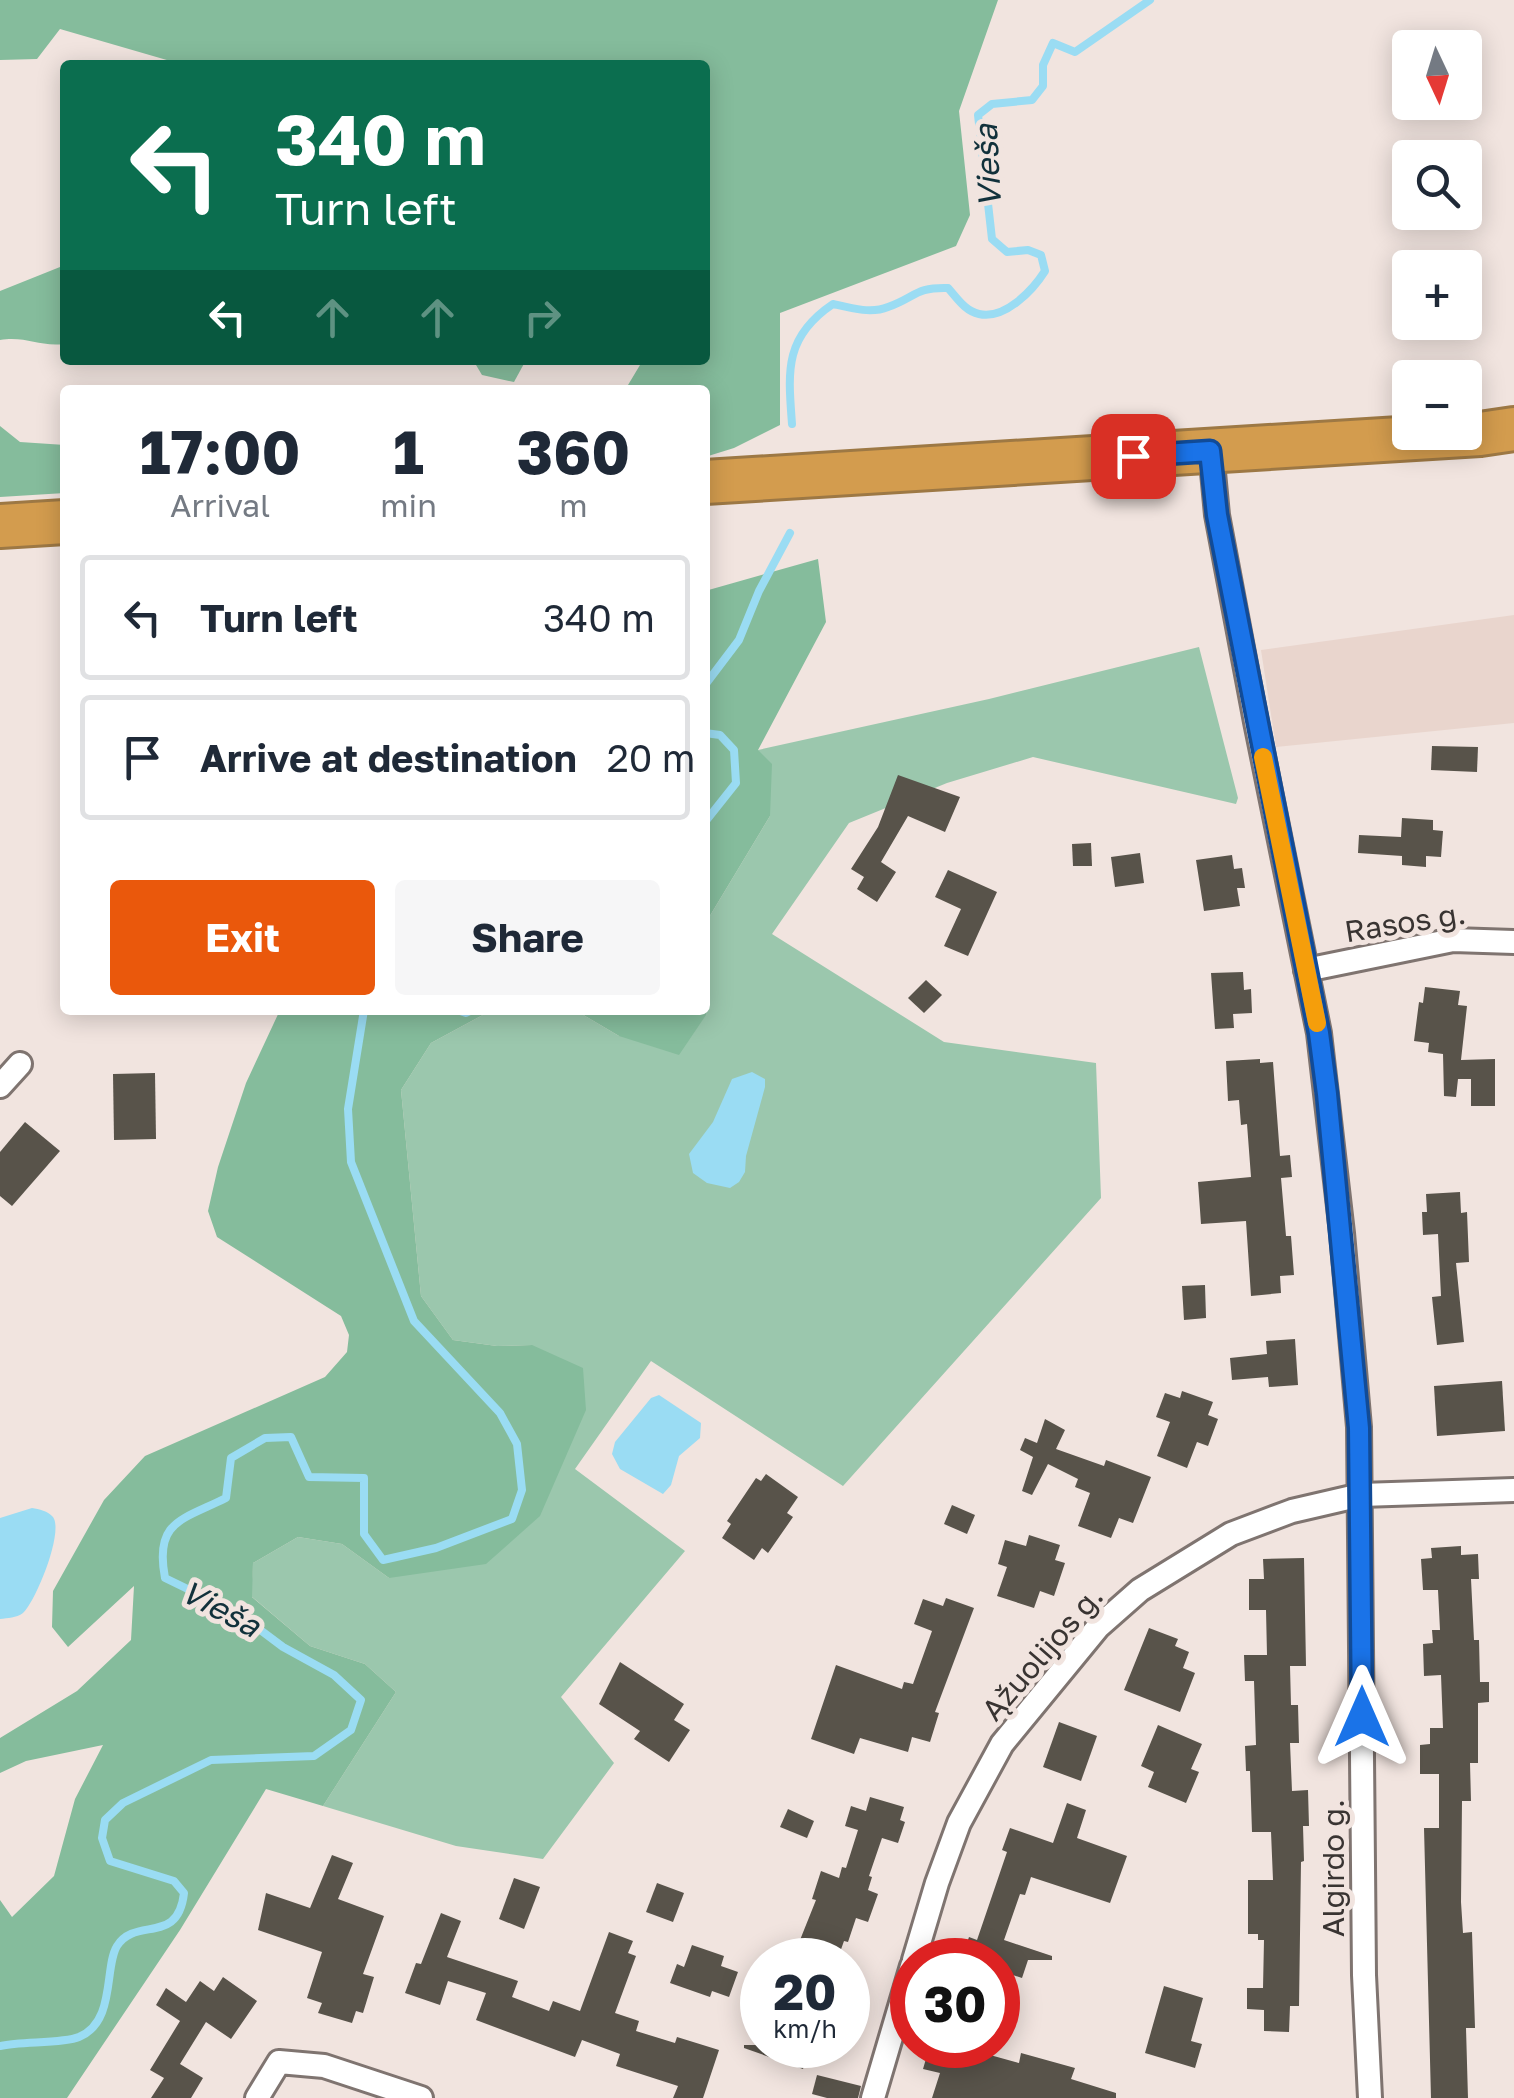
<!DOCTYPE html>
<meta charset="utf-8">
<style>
body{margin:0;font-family:"Golos Text",sans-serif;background:#f6f6f7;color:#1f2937;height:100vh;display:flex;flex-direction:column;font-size:38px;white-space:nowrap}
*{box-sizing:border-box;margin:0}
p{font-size:32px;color:#747a83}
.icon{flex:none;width:55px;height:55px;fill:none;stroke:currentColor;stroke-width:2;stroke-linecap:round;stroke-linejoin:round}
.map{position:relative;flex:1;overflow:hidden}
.drawer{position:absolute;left:60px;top:385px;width:650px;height:630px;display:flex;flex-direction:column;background:#fff;border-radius:10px;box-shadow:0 5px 25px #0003}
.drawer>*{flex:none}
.banner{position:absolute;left:60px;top:60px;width:650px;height:305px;border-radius:10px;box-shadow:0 5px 25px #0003;background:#0b6e4f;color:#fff;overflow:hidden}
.needle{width:65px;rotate:176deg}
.tools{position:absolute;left:1392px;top:30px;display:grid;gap:20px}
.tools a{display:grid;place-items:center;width:90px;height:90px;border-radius:10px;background:#fff;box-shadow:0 5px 25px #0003;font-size:50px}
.speed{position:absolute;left:740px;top:1938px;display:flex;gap:20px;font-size:50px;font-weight:700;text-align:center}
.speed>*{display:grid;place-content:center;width:130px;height:130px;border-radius:50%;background:#fff;box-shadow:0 5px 25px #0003;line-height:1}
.speed small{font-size:25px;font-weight:400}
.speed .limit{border:15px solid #d22;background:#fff;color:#111}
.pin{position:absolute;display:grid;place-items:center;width:85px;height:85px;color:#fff;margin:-42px;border-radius:20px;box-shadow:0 5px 15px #0006}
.me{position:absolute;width:110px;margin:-55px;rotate:0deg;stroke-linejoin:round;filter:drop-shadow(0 0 8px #0008)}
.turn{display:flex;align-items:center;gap:35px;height:210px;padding:0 50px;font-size:45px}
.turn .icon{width:130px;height:130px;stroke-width:2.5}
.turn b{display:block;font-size:70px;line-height:85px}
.lanes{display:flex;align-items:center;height:95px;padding:0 50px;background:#0003;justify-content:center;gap:50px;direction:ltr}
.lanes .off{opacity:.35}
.eta{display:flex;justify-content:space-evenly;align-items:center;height:170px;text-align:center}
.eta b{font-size:60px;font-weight:700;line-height:70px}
.primary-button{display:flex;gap:20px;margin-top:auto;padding:20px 50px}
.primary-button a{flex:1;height:115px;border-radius:10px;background:#ea580c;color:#fff;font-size:40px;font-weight:700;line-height:115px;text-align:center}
.primary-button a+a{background:#f6f6f7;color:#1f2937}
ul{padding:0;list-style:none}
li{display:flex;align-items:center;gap:30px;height:125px;margin:0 20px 15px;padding:0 30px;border:5px solid #e0e1e3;border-radius:10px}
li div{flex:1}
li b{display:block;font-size:38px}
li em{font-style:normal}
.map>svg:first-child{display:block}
</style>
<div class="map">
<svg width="1514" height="2098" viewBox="0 0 1514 2098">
<rect width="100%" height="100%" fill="#f1e4df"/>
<!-- built -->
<polygon fill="#e9d5cd" points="1514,615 1514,723 1276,747 1261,650"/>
<!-- green -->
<polygon fill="#9bc7ad" points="1199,647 1238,798 1236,804 1033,757 947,783 849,823 772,934 944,1042 1096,1063 1101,1198 843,1486 651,1361 575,1469 685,1551 561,1697 614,1763 543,1859 456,1846 323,1806 396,1692 365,1664 310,1646 251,1596 253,1563 298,1537 342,1544 389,1578 532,1345 497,1346 453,1340 421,1296 401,1090 431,1043 492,1010 575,1010 619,1036 706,1015 705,924 770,816 758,750 989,699"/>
<!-- forest -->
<g fill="#85bc9c">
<polygon points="0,0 998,0 959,111 970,215 956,246 780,313 780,425 734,448 705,457 705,390 625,390 643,360 705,360 705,65 184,65 60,29 37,59 0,60"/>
<path d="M65,265v79c-27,3 -38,-8 -65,-4v-49z"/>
<polygon points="473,360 526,360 514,382 482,375"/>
<polygon points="0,426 20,442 65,445 65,493 0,497"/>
<polygon points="818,559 826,622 758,750 772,764 770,816 705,924 705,591"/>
<polygon points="705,973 706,1015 679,1055 619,1036 575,1010 705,1010"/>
<polygon points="280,1010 492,1010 431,1043 401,1090 421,1296 453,1340 497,1346 532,1345 583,1368 586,1410 540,1516 486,1564 389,1578 342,1544 298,1537 253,1563 252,1597 310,1646 365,1664 396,1692 323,1806 266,1789 180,1930 67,2098 0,2098 0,1900 12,1917 54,1876 75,1799 103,1745 26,1761 0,1773 0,1738 77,1691 131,1640 134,1586 68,1647 52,1627 53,1591 104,1500 145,1456 325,1377 347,1352 349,1335 341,1316 217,1237 208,1211 218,1167 246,1083"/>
</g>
<!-- water -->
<g fill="#9adcf3">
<polygon points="752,1072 765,1079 765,1087 746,1156 745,1172 739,1182 730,1188 707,1183 693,1173 689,1154 713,1122 732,1079"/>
<polygon points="659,1395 701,1423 700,1438 679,1456 671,1485 663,1494 620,1469 612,1454 615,1442 651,1398"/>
<path d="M32,1508c7,1 16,3 21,9 11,15 -17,84 -30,96 -7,5 -15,5 -23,6v-101z"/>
</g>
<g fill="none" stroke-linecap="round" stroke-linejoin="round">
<!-- stream -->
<g stroke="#9adcf3" stroke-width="8">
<path d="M792,424c-4,-53 -8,-87 41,-120 17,4 38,10 55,3 28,-10 27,-20 60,-19 9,10 17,23 31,26 26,6 54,-24 66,-43l-4,-16 -13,-5 -21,2 -15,-13 -14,-124 14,-11 40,-4 11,-14v-21l10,-22 22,9 75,-52"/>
<polyline points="705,685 739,640 759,591 790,533"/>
<polyline points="705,733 720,735 734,750 736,783 705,822"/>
<polyline points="457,1010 466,1013 472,1010"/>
<path d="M0,2046c21,-5 62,-2 79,-9 37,-15 25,-70 38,-91 19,-30 61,0 67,-53l-10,-12 -64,-20 -8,-23 3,-18 18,-17 88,-43 103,-4 37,-26 10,-30 -27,-25 -51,-28 -44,-33 -74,-36c-11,-57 17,-58 61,-80l5,-40 34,-20 26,-1 18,40 55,1v56l19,26 53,-12 76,-29 10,-29 -5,-46 -17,-31 -86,-92 -63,-159 -3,-53 16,-99"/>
</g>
</g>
<!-- building -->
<g fill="#58534a">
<polygon points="1432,746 1478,747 1477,772 1431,770"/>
<polygon points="898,775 960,797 945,832 908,816 881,862 896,872 877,902 857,889 864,877 851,869 878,827"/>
<polygon points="1402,818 1433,820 1433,830 1443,831 1441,857 1426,856 1426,867 1402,865 1402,856 1358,853 1359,835 1401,837"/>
<polygon points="1091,843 1092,866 1073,866 1072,844"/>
<polygon points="1140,853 1144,883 1115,887 1111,857"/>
<polygon points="1232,855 1234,869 1242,868 1245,888 1237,888 1240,906 1204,911 1196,860"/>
<polygon points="948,870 997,892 968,956 944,946 961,909 935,897"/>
<polygon points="1243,972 1244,990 1251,989 1252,1013 1233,1014 1234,1028 1215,1029 1211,973"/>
<polygon points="926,980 942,995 924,1013 908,998"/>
<polygon points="1425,987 1460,991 1458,1005 1467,1006 1461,1060 1495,1059 1495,1106 1471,1106 1471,1079 1458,1079 1456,1097 1444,1096 1443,1054 1428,1052 1429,1043 1414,1041 1419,1002 1423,1003"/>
<polygon points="1260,1059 1260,1063 1273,1062 1280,1156 1290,1155 1292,1177 1281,1178 1286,1236 1291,1236 1294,1275 1280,1276 1281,1293 1251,1296 1246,1221 1201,1224 1198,1182 1251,1177 1247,1124 1241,1125 1239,1100 1228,1101 1226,1061"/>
<polygon points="155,1073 156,1139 114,1140 113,1074"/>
<polygon points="25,1122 60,1151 12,1206 0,1196 0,1152"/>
<polygon points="1460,1192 1461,1213 1467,1212 1469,1262 1456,1263 1464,1342 1437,1345 1432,1297 1441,1296 1438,1234 1423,1235 1422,1212 1427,1212 1426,1194"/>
<polygon points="1205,1285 1206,1318 1184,1320 1182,1286"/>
<polygon points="1295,1339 1298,1385 1269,1387 1268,1377 1232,1380 1230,1358 1267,1354 1266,1341"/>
<polygon points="1502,1381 1505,1431 1437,1436 1434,1386"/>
<polygon points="1182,1391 1213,1402 1208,1415 1218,1419 1208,1446 1197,1442 1187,1468 1157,1456 1170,1422 1156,1417 1165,1393 1180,1398"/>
<polygon points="1045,1419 1065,1430 1056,1449 1104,1466 1106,1460 1151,1477 1133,1523 1119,1518 1111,1538 1078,1526 1090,1493 1075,1487 1078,1479 1048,1464 1032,1495 1022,1491 1033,1457 1020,1450 1025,1438 1037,1443"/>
<polygon points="766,1474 798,1497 787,1513 793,1517 768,1553 762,1548 754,1560 722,1538 731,1524 727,1521 756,1478 761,1481"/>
<polygon points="952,1505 975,1515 967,1534 944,1524"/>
<polygon points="1029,1535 1060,1545 1055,1560 1065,1563 1054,1596 1040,1591 1034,1608 997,1596 1007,1567 998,1564 1005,1540 1026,1546"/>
<polygon points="1461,1546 1461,1555 1478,1554 1479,1579 1471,1579 1474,1640 1479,1640 1480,1682 1489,1682 1489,1702 1478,1703 1478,1763 1470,1763 1471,1801 1462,1801 1461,1902 1463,1933 1472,1932 1475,2028 1466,2028 1468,2098 1431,2098 1424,1828 1439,1828 1439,1774 1420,1774 1420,1745 1430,1744 1430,1728 1443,1728 1441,1675 1424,1676 1423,1644 1433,1643 1432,1630 1440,1630 1438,1590 1423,1590 1421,1559 1432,1558 1431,1548"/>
<polygon points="1304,1558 1306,1666 1290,1666 1291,1705 1298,1705 1299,1743 1290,1743 1292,1791 1308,1790 1309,1826 1303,1826 1304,1861 1301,1862 1299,2006 1290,2006 1289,2032 1264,2031 1264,2010 1247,2009 1247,1988 1263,1988 1264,1940 1258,1940 1258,1934 1248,1934 1248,1880 1273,1880 1271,1832 1252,1832 1250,1771 1246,1771 1245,1746 1256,1745 1254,1681 1245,1681 1244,1655 1267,1655 1266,1610 1249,1610 1249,1579 1264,1579 1263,1559"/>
<polygon points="946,1598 974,1608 935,1712 939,1713 930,1742 912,1737 908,1752 860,1738 854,1754 811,1739 836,1665 902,1689 904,1682 913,1684 932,1631 914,1624 923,1599 943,1606"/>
<polygon points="1149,1628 1178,1639 1175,1646 1189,1652 1183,1668 1195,1673 1180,1712 1124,1690"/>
<polygon points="620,1662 684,1704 674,1720 690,1730 669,1762 634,1739 640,1731 599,1704"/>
<polygon points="1059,1722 1097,1736 1081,1781 1043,1767"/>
<polygon points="1158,1725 1202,1744 1191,1769 1199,1772 1186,1803 1148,1787 1154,1772 1141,1766"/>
<polygon points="870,1797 904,1807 900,1820 905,1822 898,1843 882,1838 869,1876 872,1877 868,1890 878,1894 868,1922 856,1918 848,1942 844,1941 839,1955 800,1940 816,1900 812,1899 821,1871 839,1878 842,1867 846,1868 858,1830 845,1826 851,1806 866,1811"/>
<polygon points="1067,1803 1086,1810 1077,1838 1127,1856 1110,1903 1031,1877 1025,1895 1020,1894 1004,1940 1052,1956 1052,1960 1028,1960 1022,1978 998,1970 998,1960 961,1960 969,1937 977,1940 1007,1852 1002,1850 1010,1828 1053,1843"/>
<polygon points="788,1809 814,1821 807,1838 780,1827"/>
<polygon points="332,1855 353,1863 338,1899 384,1916 363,1974 374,1977 363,2013 356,2011 352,2023 318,2013 322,2003 307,1998 322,1952 258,1930 266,1893 310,1908"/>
<polygon points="514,1878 540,1887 524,1929 499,1919"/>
<polygon points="657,1883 684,1893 673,1922 646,1912"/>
<polygon points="441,1913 461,1921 447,1957 518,1981 512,1997 549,2011 553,2001 580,2011 609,1932 633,1941 628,1953 636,1956 615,2013 639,2021 636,2031 675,2043 677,2037 719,2050 703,2098 673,2098 678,2086 616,2066 620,2054 582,2040 575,2057 476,2020 486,1993 448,1981 440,2005 405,1993 416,1963 421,1964"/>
<polygon points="692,1945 724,1956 721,1966 738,1972 729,1997 712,1991 710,1997 670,1983 677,1964 684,1967"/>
<polygon points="223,1977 257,2001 231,2039 206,2022 180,2064 203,2078 191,2098 151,2098 164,2078 150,2070 180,2021 156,2005 166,1988 186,2002 200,1981 214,1991"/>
<polygon points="1164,1986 1203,1998 1191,2041 1202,2044 1195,2068 1145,2053"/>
<polygon points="744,2045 811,2045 803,2069 744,2048"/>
<polygon points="930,2045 973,2045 972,2050 1019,2063 1021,2053 1075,2068 1071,2079 1116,2093 1116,2098 932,2098 940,2073 923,2069"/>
<polygon points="817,2075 861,2086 858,2098 827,2098 812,2094"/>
</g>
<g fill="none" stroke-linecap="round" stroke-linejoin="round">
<!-- street casing -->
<g stroke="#7f7470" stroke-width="28">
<g id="street">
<polyline points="1211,451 1217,515 1256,722 1319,1033 1342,1233 1359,1427 1364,1975 1370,2098"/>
<polyline points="1306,970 1453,940 1514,942"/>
<polyline points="0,1086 20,1064"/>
<polyline points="914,1960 937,1883 959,1823 1002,1744 1098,1627 1140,1590 1231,1534 1292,1511 1361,1495 1514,1490"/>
<polyline points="257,2098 279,2062 324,2066 421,2098"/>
<polyline points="873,2098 912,1966"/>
</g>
</g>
<!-- highway casing -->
<g stroke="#9d7844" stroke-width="48">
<g id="highway">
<polyline points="705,482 1480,434 1514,429"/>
<polyline points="0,526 65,522"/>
</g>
</g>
<!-- street -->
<use href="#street" stroke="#fff" stroke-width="22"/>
<!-- highway -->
<use href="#highway" stroke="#d39c4e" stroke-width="42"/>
</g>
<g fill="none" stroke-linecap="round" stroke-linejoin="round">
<!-- route casing -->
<g stroke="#114b97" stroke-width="25">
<polyline id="route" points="1133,456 1210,451 1217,515 1319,1033 1327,1094 1359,1428 1362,1717"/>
</g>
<!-- route -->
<use href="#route" stroke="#1a73e8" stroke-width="18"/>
<!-- slow -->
<polyline stroke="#f59e0b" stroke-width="18" points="1263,757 1317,1023"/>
</g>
<g text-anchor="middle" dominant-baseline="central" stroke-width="10" stroke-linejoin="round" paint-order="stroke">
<!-- street labels -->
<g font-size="30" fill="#393432" stroke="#f1e4df">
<text transform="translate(1405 922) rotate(-9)">Rasos g.</text>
<text transform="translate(1042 1653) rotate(-49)">Ąžuolijos g.</text>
<text transform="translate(1333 1868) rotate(-90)">Algirdo g.</text>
</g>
<!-- water labels -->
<g font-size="32" font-style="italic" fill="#11313b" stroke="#f1e4df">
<text transform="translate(987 166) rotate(-93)">Vieša</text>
<text transform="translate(221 1608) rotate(28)">Vieša</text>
</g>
</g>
</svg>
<div class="tools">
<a><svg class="needle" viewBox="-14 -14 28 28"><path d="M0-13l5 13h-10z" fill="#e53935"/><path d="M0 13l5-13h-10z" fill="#747a83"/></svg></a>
<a><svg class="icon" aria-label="search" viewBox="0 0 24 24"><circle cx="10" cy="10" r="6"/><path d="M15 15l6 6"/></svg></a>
<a>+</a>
<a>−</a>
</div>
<div class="speed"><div>20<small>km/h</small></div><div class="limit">30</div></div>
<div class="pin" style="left:1133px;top:456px;background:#d93025"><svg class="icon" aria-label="arrive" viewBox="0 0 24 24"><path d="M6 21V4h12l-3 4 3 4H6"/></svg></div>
<svg class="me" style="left:1362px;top:1717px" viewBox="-20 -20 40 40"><path d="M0-17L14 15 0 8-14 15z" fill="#1a73e8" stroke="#fff" stroke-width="4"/></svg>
<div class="banner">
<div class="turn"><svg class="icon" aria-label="left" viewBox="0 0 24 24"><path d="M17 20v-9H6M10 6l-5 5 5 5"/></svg><div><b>340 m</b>Turn left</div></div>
<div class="lanes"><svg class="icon" aria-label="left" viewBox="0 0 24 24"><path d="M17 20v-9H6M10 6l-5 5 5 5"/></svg><svg class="icon off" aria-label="ahead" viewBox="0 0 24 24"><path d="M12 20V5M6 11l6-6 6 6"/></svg><svg class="icon off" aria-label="ahead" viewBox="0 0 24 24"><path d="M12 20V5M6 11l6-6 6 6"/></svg><svg class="icon off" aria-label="right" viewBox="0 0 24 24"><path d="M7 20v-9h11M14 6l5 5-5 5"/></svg></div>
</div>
<section class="drawer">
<div class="eta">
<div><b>17:00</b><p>Arrival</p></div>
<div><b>1</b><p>min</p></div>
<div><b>360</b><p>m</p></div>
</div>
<ul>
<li><svg class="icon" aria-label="left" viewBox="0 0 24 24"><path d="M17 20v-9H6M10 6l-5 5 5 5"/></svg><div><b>Turn left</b></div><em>340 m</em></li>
<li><svg class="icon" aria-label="arrive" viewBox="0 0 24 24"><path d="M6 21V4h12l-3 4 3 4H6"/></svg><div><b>Arrive at destination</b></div><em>20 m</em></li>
</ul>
<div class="primary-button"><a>Exit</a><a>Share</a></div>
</section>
</div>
